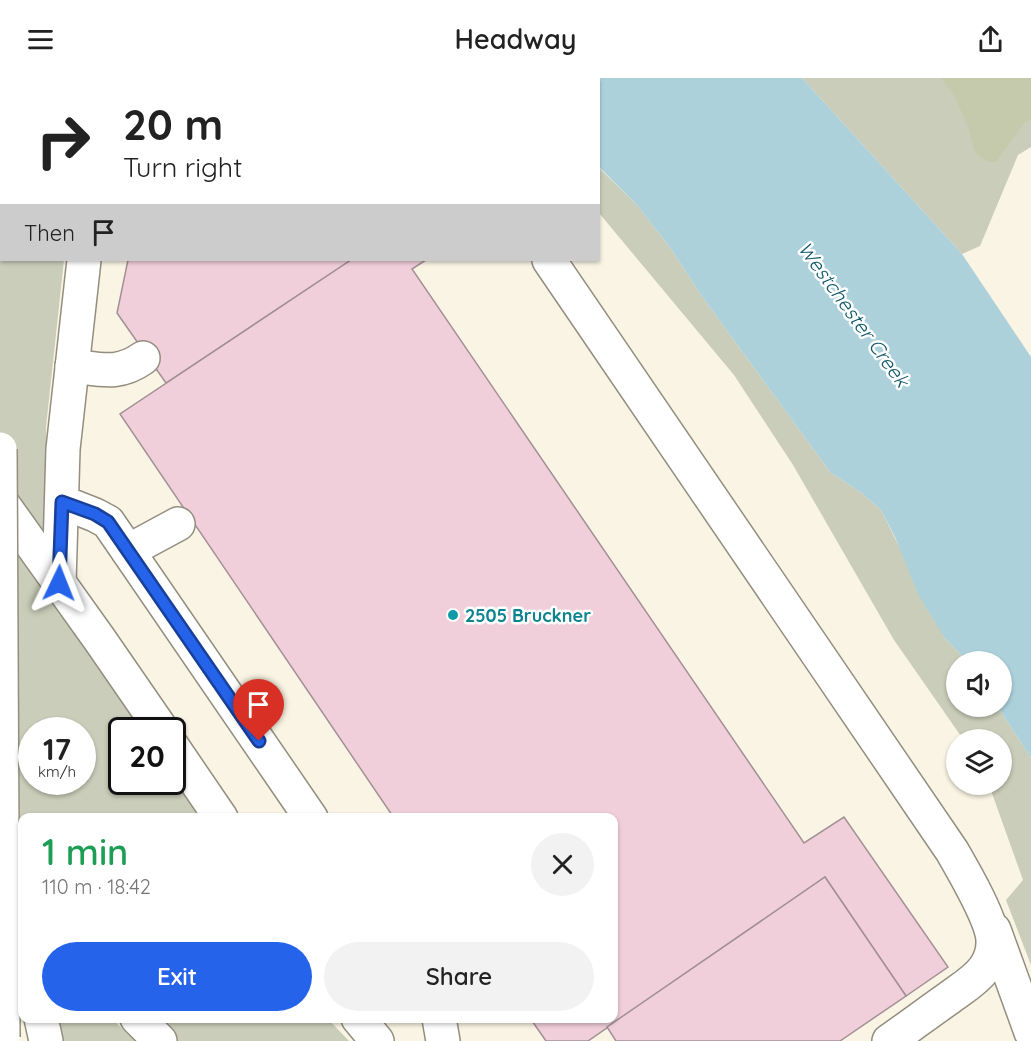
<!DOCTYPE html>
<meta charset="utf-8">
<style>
body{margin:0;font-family:Quicksand,sans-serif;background:#f2f2f2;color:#222;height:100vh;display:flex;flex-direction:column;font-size:22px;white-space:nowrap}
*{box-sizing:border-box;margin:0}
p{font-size:20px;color:#767676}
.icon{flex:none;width:33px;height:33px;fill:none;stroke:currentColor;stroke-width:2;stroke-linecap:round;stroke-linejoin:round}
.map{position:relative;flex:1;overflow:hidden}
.drawer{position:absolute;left:18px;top:735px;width:600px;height:210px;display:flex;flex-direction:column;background:#fff;border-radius:12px;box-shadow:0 2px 4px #0004}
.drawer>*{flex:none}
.hud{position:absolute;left:0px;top:0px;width:600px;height:183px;box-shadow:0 2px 4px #0004;background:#fff;color:#222;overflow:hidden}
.fabs{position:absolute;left:946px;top:573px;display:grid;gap:12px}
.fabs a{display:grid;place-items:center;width:66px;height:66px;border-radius:50%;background:#fff;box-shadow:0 2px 4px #0004;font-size:30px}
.speed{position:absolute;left:18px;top:639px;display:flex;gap:12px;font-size:30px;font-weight:700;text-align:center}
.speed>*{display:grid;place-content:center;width:78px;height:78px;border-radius:50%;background:#fff;box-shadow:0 2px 4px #0004;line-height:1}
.speed small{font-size:15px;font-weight:400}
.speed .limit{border:3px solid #111;border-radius:9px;background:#fff;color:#111}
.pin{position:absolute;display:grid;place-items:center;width:51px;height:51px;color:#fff;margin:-62px -26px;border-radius:50% 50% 50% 0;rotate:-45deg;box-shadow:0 0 6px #0007}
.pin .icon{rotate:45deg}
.me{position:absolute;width:66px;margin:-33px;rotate:2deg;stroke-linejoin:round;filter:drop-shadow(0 0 4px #0008)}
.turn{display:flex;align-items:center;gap:21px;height:126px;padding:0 24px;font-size:27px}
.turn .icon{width:78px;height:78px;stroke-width:2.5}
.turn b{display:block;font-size:42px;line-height:51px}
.then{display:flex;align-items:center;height:57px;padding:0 24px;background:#0003;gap:12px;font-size:22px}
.round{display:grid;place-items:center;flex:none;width:63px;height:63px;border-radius:32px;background:#f2f2f2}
.head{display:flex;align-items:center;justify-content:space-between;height:102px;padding:0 24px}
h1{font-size:36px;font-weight:600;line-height:45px;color:#1e9e55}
.button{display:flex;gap:12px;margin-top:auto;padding:12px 24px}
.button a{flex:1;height:69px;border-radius:36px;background:#2563eb;color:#fff;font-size:24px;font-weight:600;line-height:69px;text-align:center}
.button a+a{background:#f2f2f2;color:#222}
header{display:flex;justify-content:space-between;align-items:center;height:78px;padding:0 24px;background:#fff;font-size:27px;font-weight:600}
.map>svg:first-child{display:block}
</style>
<header><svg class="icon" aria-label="menu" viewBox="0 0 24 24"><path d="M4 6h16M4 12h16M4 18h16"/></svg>Headway<svg class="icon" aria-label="share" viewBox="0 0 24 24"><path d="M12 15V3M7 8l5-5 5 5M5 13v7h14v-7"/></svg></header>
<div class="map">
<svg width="1031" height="963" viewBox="0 0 1031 963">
<rect width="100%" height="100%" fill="#f9f4e3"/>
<!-- green -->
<g fill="#cacdb9" fill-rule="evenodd">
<polygon points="802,0 1031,0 1031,69 1018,77 980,168 962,176"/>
<polygon points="598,89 637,127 671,171 701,217 830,394 860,414 881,432 944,559 967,583 957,584 957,628 998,629 1031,680 1031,887 1006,822 1023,802 989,707 1002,706 1002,662 963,661 894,562 793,387 734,297 599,135"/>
<path d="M0,124l2,1v57h62l-18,167v162l96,141h-20v52h50l1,-7 28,42 -179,1v31l-22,-42zM32,652h50v52h-50z"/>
<polygon points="58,941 112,941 135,963 64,963"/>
<polygon points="154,941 328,941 349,963 178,963"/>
</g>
<!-- forest -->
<polygon fill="#c6caac" points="941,0 1031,0 1031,41 1024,45 996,84 988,84 975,75 967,46 955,19"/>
<!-- water -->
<polygon fill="#add1db" points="465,0 802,0 962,176 1031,279 1031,680 998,629 1002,628 1002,584 967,583 944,559 919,518 895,459 881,432 860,414 830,394 701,217 671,171 637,127 599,89 598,2 467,2"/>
<!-- building -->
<g fill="#f1cfda" stroke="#a29096" stroke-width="1.5">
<polygon points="128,182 351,182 166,305 117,235"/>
<polygon points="351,182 426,182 412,191 804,765 844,739 948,889 906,918 825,799 588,963 546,963 530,940 614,940 614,740 394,740 120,336"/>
<polygon points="825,799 906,918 840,963 616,963 607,949"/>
</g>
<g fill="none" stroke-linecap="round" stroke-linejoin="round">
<!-- minor casing -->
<g stroke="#938e7f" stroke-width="36">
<g id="minor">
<polyline points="372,0 376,2"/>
<polyline points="141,2 142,0"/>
<polyline points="324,2 326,0"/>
<polyline points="0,100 2,100"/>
<path d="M549,182l403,591c11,19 42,72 41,92 0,9 -4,19 -9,26 -9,12 -23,20 -35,29 -20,14 -40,29 -60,43"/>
<path d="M72,288c28,3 46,10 71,-8"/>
<polyline points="0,422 100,562 162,652"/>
<polyline points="62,424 95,437 108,444 311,740"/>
<polyline points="128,473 178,446"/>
<polyline points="59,505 63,371 84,182"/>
<polyline points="172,668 221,740"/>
<polyline points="994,852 1031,954"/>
<polyline points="358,940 377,963"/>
<polyline points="439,940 443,963"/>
</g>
</g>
<!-- major casing -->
<g stroke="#938e7f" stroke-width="36">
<g id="major">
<polyline points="4,816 22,868"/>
<polyline points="41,940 46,963"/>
</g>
</g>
<!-- highway casing -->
<g stroke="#938e7f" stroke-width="36">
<g id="highway">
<polyline points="0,761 22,798"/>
<polyline points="137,940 160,963"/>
</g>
</g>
<!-- minor -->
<use href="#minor" stroke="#fff" stroke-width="33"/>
<!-- major -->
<use href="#major" stroke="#fff" stroke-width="33"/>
<!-- highway -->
<use href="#highway" stroke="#fff" stroke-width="33"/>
<!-- highway-bridge casing -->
<g stroke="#938e7f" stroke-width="36" stroke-linecap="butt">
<polyline id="highway-bridge" points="0,371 3,959"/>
</g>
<!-- highway-bridge -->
<use href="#highway-bridge" stroke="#fff" stroke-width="33"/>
</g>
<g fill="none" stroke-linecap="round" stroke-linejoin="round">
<!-- route casing -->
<g stroke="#184099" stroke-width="15">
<polyline id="route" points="59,505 62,424 95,436 108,444 259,663"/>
</g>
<!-- route -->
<use href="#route" stroke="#2563eb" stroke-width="10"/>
</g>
<!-- markers -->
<circle fill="#0f9aa8" stroke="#fff" stroke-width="2" cx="453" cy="537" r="6"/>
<g text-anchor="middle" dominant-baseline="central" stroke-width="5" stroke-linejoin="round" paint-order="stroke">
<!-- culture labels -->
<g font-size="18" font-weight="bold" fill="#0d838f" stroke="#fff" text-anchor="start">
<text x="465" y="537">2505 Bruckner</text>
</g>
<!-- water labels -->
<g font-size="20" font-style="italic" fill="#0f5767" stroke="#fff">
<text transform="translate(854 236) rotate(54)">Westchester Creek</text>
</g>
</g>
</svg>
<div class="fabs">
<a><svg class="icon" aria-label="sound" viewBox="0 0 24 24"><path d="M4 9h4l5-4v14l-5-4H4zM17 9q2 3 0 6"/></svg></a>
<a><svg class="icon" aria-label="layers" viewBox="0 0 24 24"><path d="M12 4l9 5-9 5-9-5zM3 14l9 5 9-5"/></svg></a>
</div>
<div class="speed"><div>17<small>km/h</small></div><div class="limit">20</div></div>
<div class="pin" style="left:259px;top:663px;background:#d93025"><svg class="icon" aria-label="arrive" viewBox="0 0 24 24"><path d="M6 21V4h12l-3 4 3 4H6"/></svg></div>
<svg class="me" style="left:59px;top:505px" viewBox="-20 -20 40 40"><path d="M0-17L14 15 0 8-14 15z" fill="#2563eb" stroke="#fff" stroke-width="4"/></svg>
<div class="hud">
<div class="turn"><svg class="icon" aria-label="right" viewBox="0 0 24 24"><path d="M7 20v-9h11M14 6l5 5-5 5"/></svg><div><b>20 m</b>Turn right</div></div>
<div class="then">Then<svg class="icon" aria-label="arrive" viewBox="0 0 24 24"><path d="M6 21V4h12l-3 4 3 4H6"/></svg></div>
</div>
<section class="drawer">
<div class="head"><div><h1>1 min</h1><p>110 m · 18:42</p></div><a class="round"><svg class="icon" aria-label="close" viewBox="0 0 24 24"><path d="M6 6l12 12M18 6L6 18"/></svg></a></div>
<div class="button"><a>Exit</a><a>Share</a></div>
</section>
</div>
